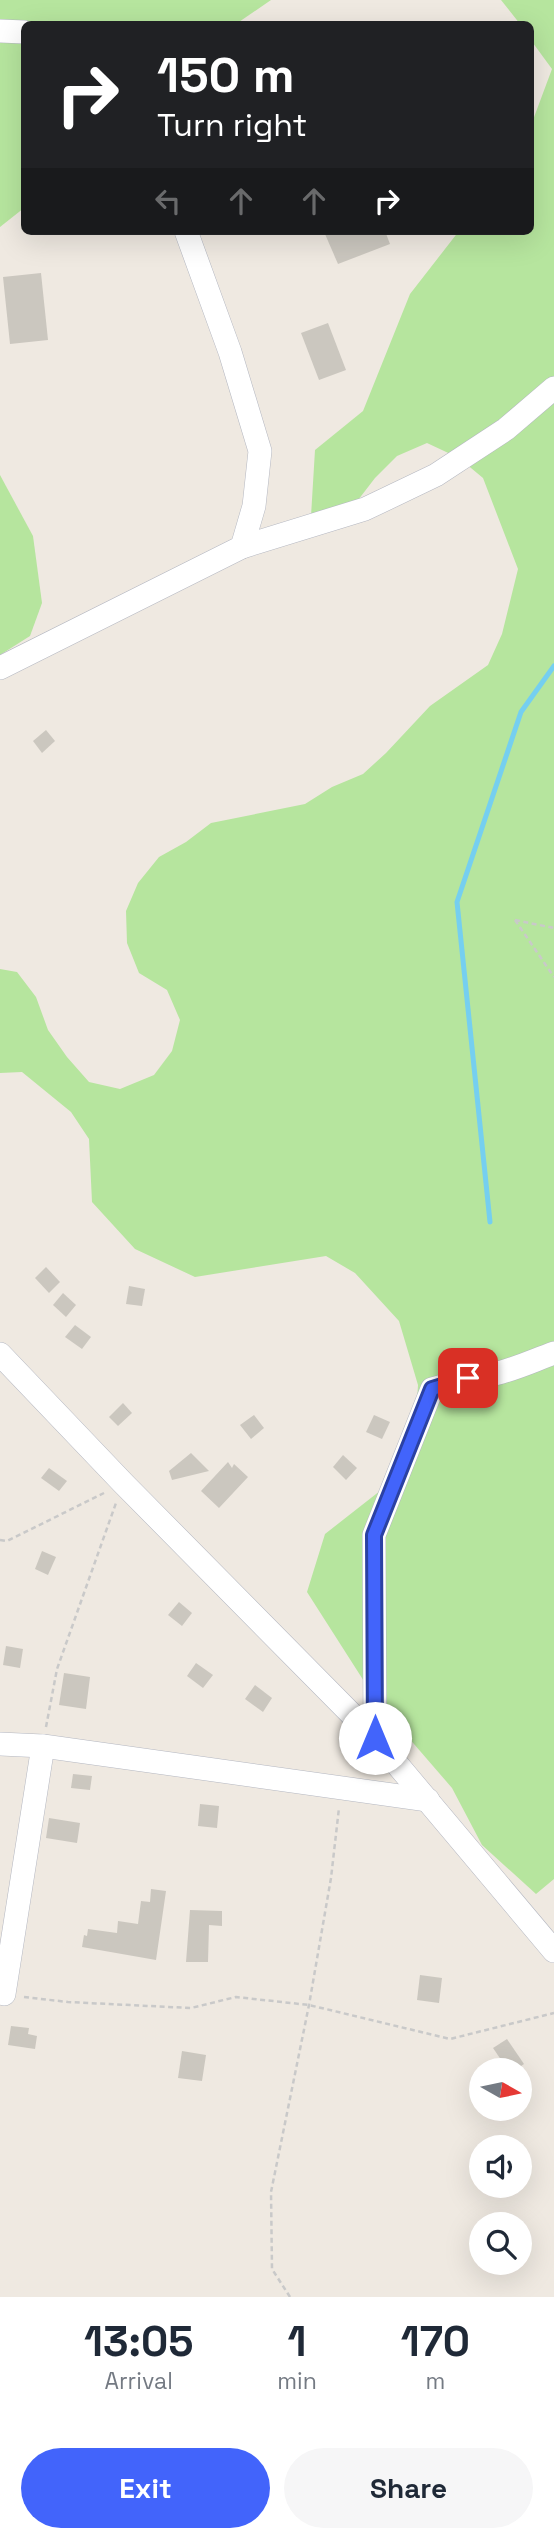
<!DOCTYPE html>
<style>
body{margin:0;font-family:"Space Grotesk",sans-serif;background:#f6f6f7;color:#1f2937;height:100vh;display:flex;flex-direction:column;font-size:26px;white-space:nowrap}
*{box-sizing:border-box;margin:0}
p{font-size:23px;color:#747a83}
.icon{flex:none;width:38px;height:38px;fill:none;stroke:currentColor;stroke-width:2;stroke-linecap:round;stroke-linejoin:round}
.map{position:relative;height:2297px;overflow:hidden}
.sheet{display:flex;flex-direction:column;background:#fff;flex:1}
.sheet>*{flex:none}
.hud{position:absolute;left:21px;top:21px;width:513px;height:214px;border-radius:10px;box-shadow:0 7px 28px #0002;background:#202124;color:#fff;overflow:hidden}
.needle{width:46px;rotate:99deg}
.tools{position:absolute;left:469px;top:2058px;display:grid;gap:14px}
.tools a{display:grid;place-items:center;width:63px;height:63px;border-radius:50%;background:#fff;box-shadow:0 7px 28px #0002;font-size:35px}
.pin{position:absolute;display:grid;place-items:center;width:60px;height:60px;color:#fff;margin:-30px;border-radius:14px;box-shadow:0 4px 10px #0006}
.me{position:absolute;width:77px;margin:-38px;rotate:0deg;stroke-linejoin:round;filter:drop-shadow(0 0 5px #0008)}
.turn{display:flex;align-items:center;gap:24px;height:147px;padding:0 21px;font-size:32px}
.turn .icon{width:91px;height:91px;stroke-width:2.5}
.turn b{display:block;font-size:49px;line-height:60px}
.lanes{display:flex;align-items:center;height:66px;padding:0 21px;background:#0003;justify-content:center;gap:35px;direction:ltr}
.lanes .off{opacity:.35}
.eta{display:flex;justify-content:space-evenly;align-items:center;height:119px;text-align:center}
.eta b{font-size:42px;font-weight:700;line-height:49px}
.primary-button{display:flex;gap:14px;margin-top:auto;padding:14px 21px}
.primary-button a{flex:1;height:80px;border-radius:42px;background:#4264fb;color:#fff;font-size:28px;font-weight:700;line-height:80px;text-align:center}
.primary-button a+a{background:#f6f6f7;color:#1f2937}
.map>svg:first-child{display:block}
</style>
<div class="map">
<svg width="554" height="2297" viewBox="0 0 554 2297">
<rect width="100%" height="100%" fill="#efe9e1"/>
<!-- green -->
<g fill="#b6e59e">
<polygon points="0,0 271,0 236,24 24,24 24,208 0,227"/>
<polygon points="501,0 554,0 554,1879 536,1894 482,1845 452,1788 376,1700 307,1592 325,1534 399,1476 414,1448 418,1385 399,1321 355,1273 326,1256 195,1277 135,1249 92,1202 89,1139 71,1112 22,1072 0,1073 0,969 17,972 36,997 48,1030 67,1057 89,1082 120,1089 154,1075 172,1051 180,1020 167,990 139,973 127,943 126,911 138,883 159,857 186,842 211,823 305,804 332,787 363,774 386,753 430,706 488,665 502,634 518,569 483,478 459,458 427,443 397,456 375,478 355,504 311,516 315,450 363,411 410,294 459,231 530,231 530,128 552,69 530,39 530,24 520,24"/>
<polygon points="0,475 33,536 42,603 30,636 0,655"/>
</g>
<g fill="none" stroke-linecap="round" stroke-linejoin="round">
<!-- stream -->
<polyline stroke="#75cff0" stroke-width="5" points="490,1222 457,902 521,712 554,666"/>
</g>
<!-- building -->
<g fill="#cbc7bf">
<polygon points="333,231 385,231 390,244 338,264 325,234"/>
<polygon points="41,273 48,340 10,344 3,277"/>
<polygon points="328,323 346,370 319,380 301,333"/>
<polygon points="46,730 55,741 42,753 33,741"/>
<polygon points="46,1267 60,1282 49,1293 35,1278"/>
<polygon points="129,1286 145,1289 142,1306 126,1304"/>
<polygon points="63,1293 76,1305 66,1317 53,1305"/>
<polygon points="75,1325 91,1337 82,1349 65,1337"/>
<polygon points="123,1403 132,1413 118,1426 109,1417"/>
<polygon points="254,1415 264,1428 251,1439 240,1425"/>
<polygon points="374,1415 390,1422 382,1439 366,1432"/>
<polygon points="191,1453 209,1471 172,1480 169,1471"/>
<polygon points="343,1455 357,1468 346,1480 333,1467"/>
<polygon points="228,1462 232,1468 234,1464 248,1477 219,1508 201,1491"/>
<polygon points="49,1468 67,1481 59,1491 41,1478"/>
<polygon points="42,1551 56,1557 48,1575 35,1569"/>
<polygon points="179,1602 192,1613 182,1626 168,1615"/>
<polygon points="6,1646 23,1649 20,1668 3,1665"/>
<polygon points="196,1663 213,1675 203,1688 187,1676"/>
<polygon points="64,1673 90,1677 86,1709 59,1705"/>
<polygon points="255,1685 272,1698 263,1712 245,1699"/>
<polygon points="73,1774 92,1776 90,1790 71,1788"/>
<polygon points="200,1804 219,1806 217,1828 198,1826"/>
<polygon points="49,1818 80,1823 77,1843 46,1838"/>
<polygon points="151,1889 166,1891 156,1960 82,1947 84,1935 87,1936 88,1929 117,1933 118,1921 138,1924 141,1901 150,1902"/>
<polygon points="190,1910 222,1911 222,1926 209,1925 208,1962 186,1962"/>
<polygon points="420,1975 442,1978 439,2003 417,2000"/>
<polygon points="11,2026 29,2028 28,2034 37,2036 35,2049 8,2045"/>
<polygon points="507,2039 524,2064 515,2070 508,2070 493,2048"/>
<polygon points="182,2051 206,2055 202,2081 178,2078"/>
</g>
<g fill="none" stroke-linecap="round" stroke-linejoin="round">
<!-- minor casing -->
<g stroke="#b4b7c1" stroke-width="24">
<g id="minor">
<polyline points="0,31 24,32"/>
<polyline points="186,231 230,352 260,451 254,506 242,547"/>
<polyline points="0,668 242,547 365,509 436,475 506,429 554,388"/>
<polyline points="0,1354 123,1483 375,1738 554,1951"/>
<path d="M375,1738l-1,-203 58,-146c20,-6 35,-9 54,-13 23,-4 46,-15 68,-23"/>
<polyline points="0,1744 43,1746 428,1800"/>
<polyline points="4,1994 43,1746"/>
</g>
</g>
<!-- path -->
<g stroke="#c9c9c9" stroke-width="2.5" stroke-dasharray="5 3.5" stroke-linecap="butt">
<polyline points="515,920 554,977"/>
<polyline points="515,920 554,928"/>
<polyline points="0,1540 7,1541 104,1493"/>
<polyline points="46,1727 57,1669 116,1503"/>
<polyline points="24,1997 68,2002 191,2008 236,1997 309,2005 450,2039 554,2013"/>
<polyline points="290,2297 272,2269 271,2192 309,2005 331,1878 339,1808"/>
</g>
<!-- minor -->
<use href="#minor" stroke="#fff" stroke-width="23"/>
</g>
<g fill="none" stroke-linecap="round" stroke-linejoin="round">
<!-- route casing -->
<g stroke="#2b41a3" stroke-width="18">
<polyline id="route" points="375,1738 374,1535 432,1389 468,1378"/>
</g>
<!-- route -->
<use href="#route" stroke="#4264fb" stroke-width="12"/>
</g>
</svg>
<div class="tools">
<a><svg class="needle" viewBox="-14 -14 28 28"><path d="M0-13l5 13h-10z" fill="#e53935"/><path d="M0 13l5-13h-10z" fill="#747a83"/></svg></a>
<a><svg class="icon" aria-label="sound" viewBox="0 0 24 24"><path d="M4 9h4l5-4v14l-5-4H4zM17 9q2 3 0 6"/></svg></a>
<a><svg class="icon" aria-label="search" viewBox="0 0 24 24"><circle cx="10" cy="10" r="6"/><path d="M15 15l6 6"/></svg></a>
</div>
<div class="pin" style="left:468px;top:1378px;background:#d93025"><svg class="icon" aria-label="arrive" viewBox="0 0 24 24"><path d="M6 21V4h12l-3 4 3 4H6"/></svg></div>
<svg class="me" style="left:375px;top:1738px" viewBox="-20 -20 40 40"><circle r="19" fill="#fff"/><path d="M0-13L10 11 0 6-10 11z" fill="#4264fb"/></svg>
<div class="hud">
<div class="turn"><svg class="icon" aria-label="right" viewBox="0 0 24 24"><path d="M7 20v-9h11M14 6l5 5-5 5"/></svg><div><b>150 m</b>Turn right</div></div>
<div class="lanes"><svg class="icon off" aria-label="left" viewBox="0 0 24 24"><path d="M17 20v-9H6M10 6l-5 5 5 5"/></svg><svg class="icon off" aria-label="ahead" viewBox="0 0 24 24"><path d="M12 20V5M6 11l6-6 6 6"/></svg><svg class="icon off" aria-label="ahead" viewBox="0 0 24 24"><path d="M12 20V5M6 11l6-6 6 6"/></svg><svg class="icon" aria-label="right" viewBox="0 0 24 24"><path d="M7 20v-9h11M14 6l5 5-5 5"/></svg></div>
</div>
</div>
<section class="sheet">
<div class="eta">
<div><b>13:05</b><p>Arrival</p></div>
<div><b>1</b><p>min</p></div>
<div><b>170</b><p>m</p></div>
</div>
<div class="primary-button"><a>Exit</a><a>Share</a></div>
</section>
